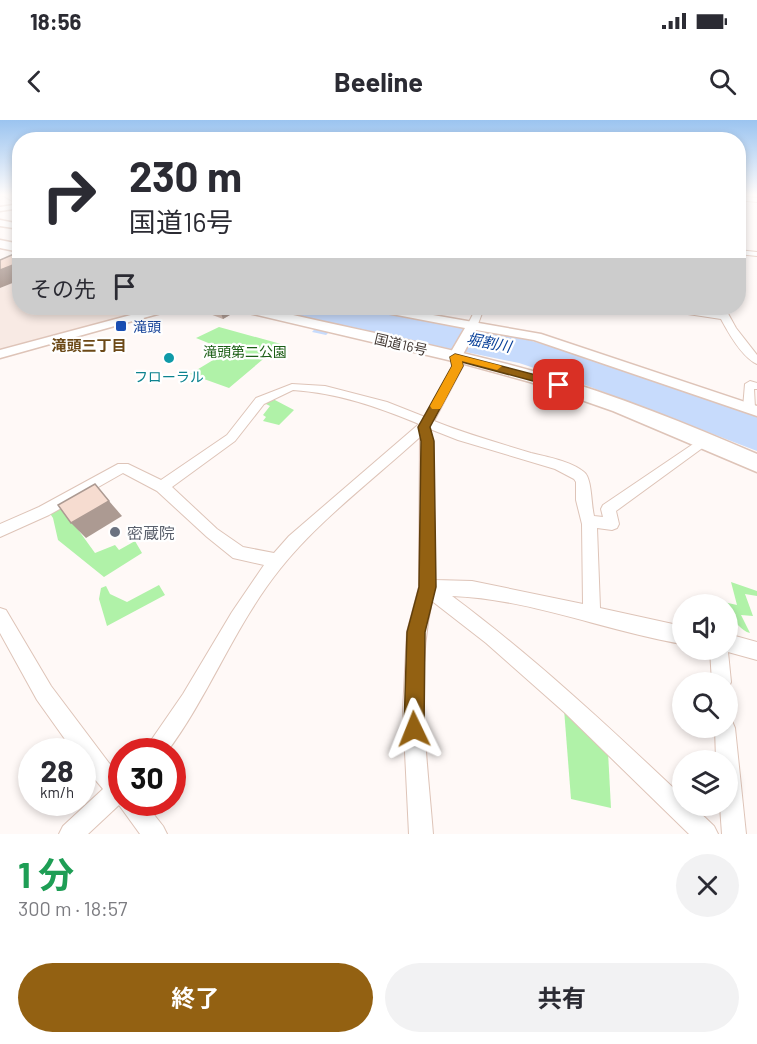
<!DOCTYPE html>
<html lang="ja">
<meta charset="utf-8">
<style>
body{margin:0;font-family:Barlow,"Noto Sans JP",sans-serif;background:#f2f2f3;color:#2b2b33;height:100vh;display:flex;flex-direction:column;font-size:22px;white-space:nowrap}
*{box-sizing:border-box;margin:0}
p{font-size:20px;color:#7c7c81}
.icon{flex:none;width:33px;height:33px;fill:none;stroke:currentColor;stroke-width:2;stroke-linecap:round;stroke-linejoin:round}
.map{position:relative;height:714px;overflow:hidden}
.details{display:flex;flex-direction:column;background:#fff;flex:1}
.details>*{flex:none}
.hud{position:absolute;left:12px;top:12px;width:734px;height:183px;border-radius:24px;box-shadow:0 3px 9px #0003;background:#fff;color:#2b2b33;overflow:hidden}
.tools{position:absolute;left:672px;top:474px;display:grid;gap:12px}
.tools a{display:grid;place-items:center;width:66px;height:66px;border-radius:50%;background:#fff;box-shadow:0 3px 9px #0003;font-size:30px}
.speed{position:absolute;left:18px;top:618px;display:flex;gap:12px;font-size:30px;font-weight:700;text-align:center}
.speed>*{display:grid;place-content:center;width:78px;height:78px;border-radius:50%;background:#fff;box-shadow:0 3px 9px #0003;line-height:1}
.speed small{font-size:15px;font-weight:400}
.speed .limit{border:9px solid #d22;background:#fff;color:#111}
.pin{position:absolute;display:grid;place-items:center;width:51px;height:51px;color:#fff;margin:-26px;border-radius:12px;box-shadow:0 3px 9px #0006}
.me{position:absolute;width:66px;margin:-33px;rotate:358deg;stroke-linejoin:round;filter:drop-shadow(0 0 4px #0008)}
.turn{display:flex;align-items:center;gap:21px;height:126px;padding:0 18px;font-size:27px}
.turn .icon{width:78px;height:78px;stroke-width:2.5}
.turn b{display:block;font-size:42px;line-height:51px}
.then{display:flex;align-items:center;height:57px;padding:0 18px;background:#0003;gap:12px;font-size:22px}
.round{display:grid;place-items:center;flex:none;width:63px;height:63px;border-radius:32px;background:#f2f2f3}
.overview{display:flex;align-items:center;justify-content:space-between;height:102px;padding:0 18px}
h1{font-size:36px;font-weight:700;line-height:45px;color:#1e9e55}
.action{display:flex;gap:12px;margin-top:auto;padding:12px 18px}
.action a{flex:1;height:69px;border-radius:36px;background:#936112;color:#fff;font-size:24px;font-weight:700;line-height:69px;text-align:center}
.action a+a{background:#f2f2f3;color:#2b2b33}
.status{display:flex;justify-content:space-between;align-items:center;height:42px;padding:0 30px;background:#fff;direction:ltr}
.status svg{height:16px;fill:currentColor}
header{display:flex;justify-content:space-between;align-items:center;height:78px;padding:0 18px;background:#fff;font-size:27px;font-weight:700}
.map>svg:first-child{display:block}
</style>
<div class="status"><b>18:56</b><svg viewBox="0 0 49 12"><path d="M0 12V9h3v3zM5 12V6h3v6zM10 12V3h3v9zM15 12V0h3v12zM26 1h20v11H26zM47 4h2v5h-2z"/></svg></div>
<header><svg class="icon" aria-label="back" viewBox="0 0 24 24"><path d="M15 5l-7 7 7 7"/></svg>Beeline<svg class="icon" aria-label="search" viewBox="0 0 24 24"><circle cx="10" cy="10" r="6"/><path d="M15 15l6 6"/></svg></header>
<div class="map">
<svg width="757" height="714" viewBox="0 0 757 714">
<rect width="100%" height="100%" fill="#fff9f7"/>
<!-- built -->
<polygon fill="#f8eae4" points="19,160 20,188 125,188 130,196 0,231 0,168"/>
<!-- green -->
<g fill="#b0f2a8">
<polygon points="219,207 281,224 229,268 190,254 228,231 196,218"/>
<polygon points="273,279 294,290 279,305 263,301 266,297 263,295 270,286 264,283"/>
<polygon points="61,386 95,433 115,425 119,430 135,421 142,433 104,457 58,420 53,398 49,392"/>
<path d="M731,462l26,9v5l-12,-2 8,22 -12,-1 9,18c-9,-2 -13,-12 -22,-15v-14h-25l-2,-7 36,8z"/>
<polygon points="159,465 165,475 107,506 99,479 101,468 106,466 110,474 127,482"/>
<polygon points="564,589 608,632 611,688 571,679"/>
</g>
<!-- water -->
<polygon fill="#c7dbfc" points="267,188 357,188 522,218 616,246 757,297 757,331 580,263 519,243 336,205 326,215 312,212 322,201"/>
<g fill="none" stroke-linecap="round" stroke-linejoin="round">
<!-- minor casing -->
<g stroke="#dec4b8" stroke-width="2">
<g id="minor">
<polygon points="0,74 8,74 20,80 20,85"/>
<polygon points="738,76 757,78 757,82 738,80"/>
<polygon points="738,130 757,132 757,136 738,134"/>
<polygon points="476,188 484,188 478,204 473,207 468,204"/>
<path d="M664,188h17l38,5 -2,-5h8l11,20 21,27v9c-15,-7 -28,-30 -36,-45l-53,-8z"/>
<path d="M455,234l5,3 3,9 -29,55c32,13 65,22 97,32 16,4 40,8 53,19 8,6 7,32 10,44l9,1 -2,-8 2,-4 99,-67 4,-1 6,4 -96,70 3,13 -2,4 -5,2 -15,-2 3,80 82,18v18c-77,-13 -151,-45 -230,-48 82,61 156,130 230,200v10h11l21,20 4,8h-29l-125,-122 -78,-69 -54,-42c-17,76 -5,156 1,233h-24l-6,-123 4,-79 12,-45 1,-150c-45,41 -103,85 -140,132 -45,56 -70,125 -113,183h-24l40,-58 49,-82 32,-47 -31,-7 -26,-21 -50,-46 -34,-18 -74,42 -49,22v-13l39,-17 79,-43h10l33,16 66,-45 29,-37 36,-14 33,2 62,16 38,15 28,-51 -3,-9zM293,270c45,3 85,17 126,34l-130,112 -15,17 -31,-6 -26,-18 -45,-42 63,-46 29,-37zM430,309l28,11 97,29 19,10 2,3v18l6,24 1,80 -111,-23 -37,-1 -2,-139z"/>
<polygon points="750,261 757,263 757,269 754,269 755,288 749,292 743,288 745,264"/>
<polygon points="0,488 6,490 51,566 109,643 122,656 122,682 144,682 163,706 167,714 140,714 119,685 88,714 59,714 63,706 103,669 82,644 82,632 74,632 37,580 0,513"/>
<polygon points="728,514 757,522 757,540 728,532 731,562 728,569 728,562 712,562 710,530 728,530"/>
<polygon points="728,599 732,601 735,608 746,714 722,714 720,686 728,686 728,640 716,640 715,608 728,608"/>
</g>
</g>
<!-- tertiary casing -->
<g stroke="#dec4b8" stroke-width="3">
<g id="tertiary">
<polygon points="20,84 20,88 0,91 0,87"/>
<polygon points="0,100 20,104 20,109 0,106"/>
<polygon points="157,188 174,188 172,190 0,238 0,230"/>
<polygon points="370,188 393,188 541,214 757,286 757,296 534,220 476,210 460,240 450,240 448,237 465,208 376,191"/>
</g>
</g>
<!-- trunk casing -->
<g stroke="#dec4b8" stroke-width="3">
<g id="trunk">
<polygon points="0,120 20,124 20,132 0,128"/>
<path d="M237,188h25c94,22 188,39 281,66 73,21 144,50 214,80v18l-144,-61 -83,-29 -69,-19 -221,-52z"/>
</g>
</g>
<!-- minor -->
<use href="#minor" fill="#fff" fill-rule="evenodd"/>
<!-- tertiary -->
<use href="#tertiary" fill="#fff" fill-rule="evenodd"/>
<!-- trunk -->
<use href="#trunk" fill="#fff" fill-rule="evenodd"/>
</g>
<!-- wall -->
<polygon fill="#d4bdb3" points="194,188 233,188 235,192 223,199"/>
<!-- shaded-wall -->
<g fill="#ac9a92">
<polygon points="14,134 20,142 20,160 0,168 0,150"/>
<polygon points="219,188 233,188 235,192 223,199"/>
<polygon points="109,381 122,396 86,418 71,403"/>
</g>
<!-- building -->
<g fill="#f6dcd0" stroke="#ac9a92" stroke-width="1.5">
<polygon points="14,134 18,143 0,150 0,140"/>
<polygon points="95,364 109,381 71,403 58,385"/>
</g>
<!-- sky -->
<linearGradient id="sky" x2="0" y2="1"><stop stop-color="#9bc4f0"/><stop offset="0.43" stop-color="#fffcfb"/><stop offset="1" stop-color="#fffcfb" stop-opacity="0"/></linearGradient>
<rect width="757" height="174" fill="url(#sky)"/>
<!-- route -->
<polygon fill="#936112" stroke="#603f0c" stroke-width="1.5" points="455,234 563,262 564,265 559,268 462,242 463,246 430,307 434,321 436,467 425,512 424,609 421,616 414,619 407,616 404,609 407,512 419,467 421,321 418,307 452,246 450,237"/>
<!-- slow -->
<polygon fill="#f59e0b" points="455,234 502,246 497,250 462,241 463,246 442,286 440,289 432,289 430,286 452,246 450,237"/>
<!-- markers -->
<rect fill="#1a4fb4" stroke="#fff" stroke-width="2" x="115" y="200" width="12" height="12" rx="3"/>
<circle fill="#0f9aa8" stroke="#fff" stroke-width="2" cx="169" cy="238" r="6"/>
<circle fill="#6b7280" stroke="#fff" stroke-width="2" cx="115" cy="412" r="6"/>
<g text-anchor="middle" dominant-baseline="central" stroke-width="4.5" stroke-linejoin="round" paint-order="stroke">
<!-- far-transit labels -->
<g font-size="14" fill="#164399" stroke="#fff" text-anchor="start">
<text x="133" y="206">滝頭</text>
</g>
<!-- far-street labels -->
<g font-size="14" fill="#423833" stroke="#fff">
<text transform="translate(401 224) rotate(13)">国道16号</text>
</g>
<!-- far-park labels -->
<g font-size="14" fill="#1b5e15" stroke="#fff">
<text x="245" y="231">滝頭第二公園</text>
</g>
<!-- far-culture labels -->
<g font-size="14" fill="#0d838f" stroke="#fff">
<text x="169" y="256">フローラル</text>
</g>
<!-- far-water labels -->
<g font-size="15" font-style="italic" fill="#063e98" stroke="#fff">
<text transform="translate(489 222) rotate(11)">堀割川</text>
</g>
<!-- far-neighbourhood labels -->
<g font-size="15" font-weight="bold" fill="#6c4917" stroke="#fff">
<text x="89" y="225">滝頭三丁目</text>
</g>
<!-- worship labels -->
<g font-size="16" fill="#5b616d" stroke="#fff" text-anchor="start">
<text x="127" y="412">密蔵院</text>
</g>
</g>
</svg>
<div class="tools">
<a><svg class="icon" aria-label="sound" viewBox="0 0 24 24"><path d="M4 9h4l5-4v14l-5-4H4zM17 9q2 3 0 6"/></svg></a>
<a><svg class="icon" aria-label="search" viewBox="0 0 24 24"><circle cx="10" cy="10" r="6"/><path d="M15 15l6 6"/></svg></a>
<a><svg class="icon" aria-label="layers" viewBox="0 0 24 24"><path d="M12 4l9 5-9 5-9-5zM3 14l9 5 9-5"/></svg></a>
</div>
<div class="speed"><div>28<small>km/h</small></div><div class="limit">30</div></div>
<div class="pin" style="left:559px;top:265px;background:#d93025"><svg class="icon" aria-label="arrive" viewBox="0 0 24 24"><path d="M6 21V4h12l-3 4 3 4H6"/></svg></div>
<svg class="me" style="left:414px;top:609px" viewBox="-20 -20 40 40"><path d="M0-17L14 15 0 8-14 15z" fill="#936112" stroke="#fff" stroke-width="4"/></svg>
<div class="hud">
<div class="turn"><svg class="icon" aria-label="right" viewBox="0 0 24 24"><path d="M7 20v-9h11M14 6l5 5-5 5"/></svg><div><b>230 m</b>国道16号</div></div>
<div class="then">その先<svg class="icon" aria-label="arrive" viewBox="0 0 24 24"><path d="M6 21V4h12l-3 4 3 4H6"/></svg></div>
</div>
</div>
<section class="details">
<div class="overview"><div><h1>1 分</h1><p>300 m · 18:57</p></div><a class="round"><svg class="icon" aria-label="close" viewBox="0 0 24 24"><path d="M6 6l12 12M18 6L6 18"/></svg></a></div>
<div class="action"><a>終了</a><a>共有</a></div>
</section>
